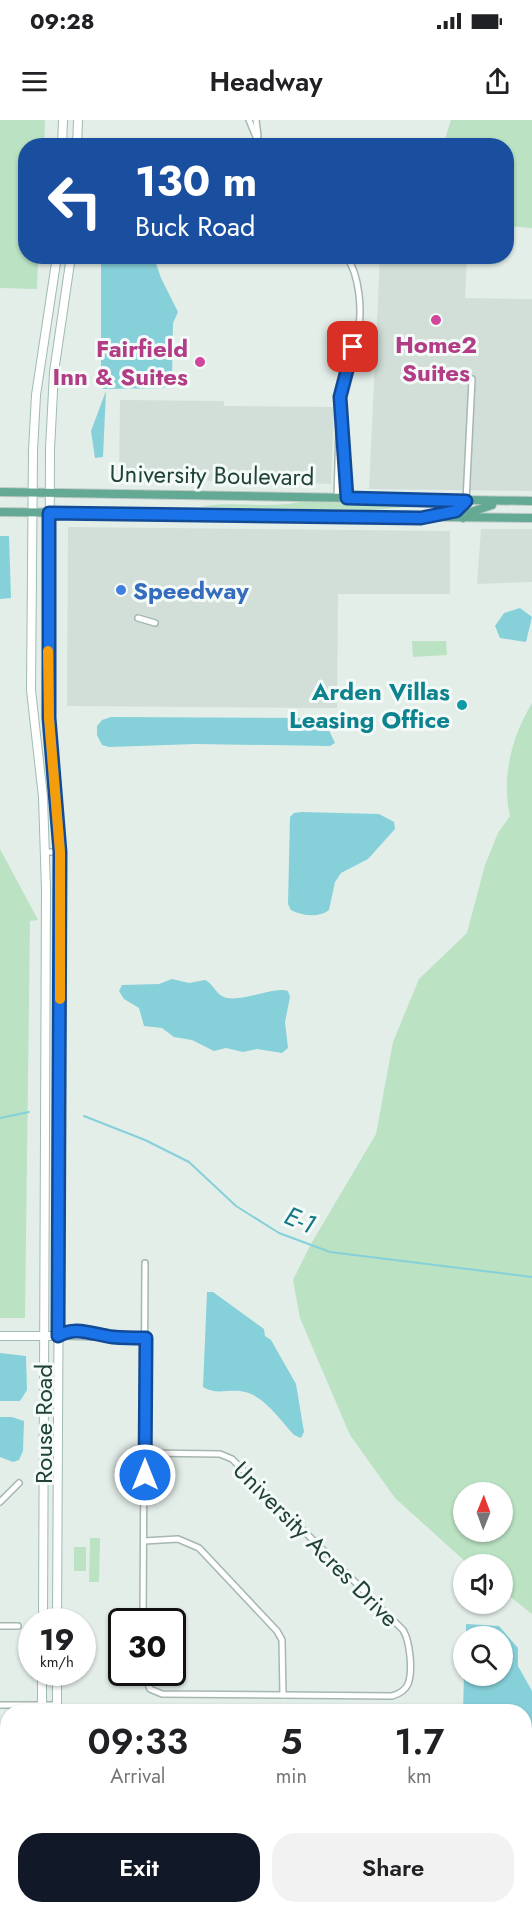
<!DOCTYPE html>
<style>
body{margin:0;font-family:Jost,sans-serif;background:#f2f2f2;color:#202124;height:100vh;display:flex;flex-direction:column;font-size:22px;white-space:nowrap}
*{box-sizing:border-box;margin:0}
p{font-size:20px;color:#757577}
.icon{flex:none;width:33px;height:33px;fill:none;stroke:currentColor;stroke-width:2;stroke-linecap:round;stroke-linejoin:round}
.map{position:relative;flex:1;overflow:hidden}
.panel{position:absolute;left:0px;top:1584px;width:532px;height:210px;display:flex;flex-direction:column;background:#fff;border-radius:24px 24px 0 0;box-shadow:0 2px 4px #0004}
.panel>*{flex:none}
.hud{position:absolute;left:18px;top:18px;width:496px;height:126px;border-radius:24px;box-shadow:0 2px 4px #0004;background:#1a4fa0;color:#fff;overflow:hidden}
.needle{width:39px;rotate:1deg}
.controls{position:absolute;left:453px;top:1362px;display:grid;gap:12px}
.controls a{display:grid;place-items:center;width:60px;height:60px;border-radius:50%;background:#fff;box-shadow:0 2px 4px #0004;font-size:30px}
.speed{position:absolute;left:18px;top:1488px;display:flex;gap:12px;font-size:30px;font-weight:700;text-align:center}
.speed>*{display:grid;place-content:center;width:78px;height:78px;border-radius:50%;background:#fff;box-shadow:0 2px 4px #0004;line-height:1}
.speed small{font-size:15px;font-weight:400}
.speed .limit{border:3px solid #111;border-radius:9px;background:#fff;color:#111}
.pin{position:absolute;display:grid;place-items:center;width:51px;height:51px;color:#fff;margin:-26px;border-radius:12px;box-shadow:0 3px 9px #0006}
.me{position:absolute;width:66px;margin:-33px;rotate:0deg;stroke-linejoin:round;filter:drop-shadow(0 0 4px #0008)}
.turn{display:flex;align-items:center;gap:21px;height:126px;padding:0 18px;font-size:27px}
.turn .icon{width:78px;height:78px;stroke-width:2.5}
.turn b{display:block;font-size:42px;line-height:51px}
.eta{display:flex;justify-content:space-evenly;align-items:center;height:102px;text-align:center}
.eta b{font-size:36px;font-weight:600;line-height:42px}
.button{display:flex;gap:12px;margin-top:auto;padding:12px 18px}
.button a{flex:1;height:69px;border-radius:24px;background:#111827;color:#fff;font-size:24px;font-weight:600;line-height:69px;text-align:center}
.button a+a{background:#f2f2f2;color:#202124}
.status{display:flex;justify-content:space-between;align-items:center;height:42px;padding:0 30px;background:#fff;direction:ltr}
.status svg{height:16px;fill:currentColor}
header{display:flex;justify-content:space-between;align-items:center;height:78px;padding:0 18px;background:#fff;font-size:27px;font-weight:600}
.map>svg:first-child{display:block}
</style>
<div class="status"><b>09:28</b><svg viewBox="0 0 49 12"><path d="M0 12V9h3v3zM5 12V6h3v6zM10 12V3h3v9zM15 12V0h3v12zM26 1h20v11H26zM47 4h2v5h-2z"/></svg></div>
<header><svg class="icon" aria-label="menu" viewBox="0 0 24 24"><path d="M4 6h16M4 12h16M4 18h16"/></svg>Headway<svg class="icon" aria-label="share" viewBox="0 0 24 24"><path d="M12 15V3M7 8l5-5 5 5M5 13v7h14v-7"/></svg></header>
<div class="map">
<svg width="532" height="1794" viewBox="0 0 532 1794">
<rect width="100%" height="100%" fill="#e3eee9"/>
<!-- built -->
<g fill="#d1dfd8">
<polygon points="380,137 467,137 465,178 532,179 532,371 369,369"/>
<polygon points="120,280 224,281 224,286 334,287 331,364 119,358"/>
<polygon points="68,407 450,411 450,474 338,474 337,588 67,586"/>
<polygon points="481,409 532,409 532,462 477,464"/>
</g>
<!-- green -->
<g fill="#bae2c3" fill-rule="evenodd">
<polygon points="0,0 45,0 44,25 26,26 26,136 38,137 37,169 0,168"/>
<polygon points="451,0 532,0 532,108 507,106 507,26 443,25"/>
<path d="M304,381l105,6 -40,3 -169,-3c35,-7 70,3 104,-6z"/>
<polygon points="412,521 446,521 447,535 413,537"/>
<path d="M532,583v911l-29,-23 -1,-27h-34l-73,-66 -45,-63 -50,-117 -7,-38 18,-36 65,-110 17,-92 26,-63 48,-46 18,-68 13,-32 12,-17c-9,-39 2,-80 22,-113zM464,1372h38v40h-38z"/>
<polygon points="0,729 38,800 30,801 25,1198 0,1198"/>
<polygon points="90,1418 100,1418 99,1462 89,1462"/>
<rect x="74" y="1427" width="12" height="24"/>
<polygon points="245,1786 331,1787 334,1794 242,1794"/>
</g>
<!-- water -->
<g fill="#86d0d9">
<polygon points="101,137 154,137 161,158 178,192 173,203 172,259 164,268 103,269 101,258"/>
<polygon points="106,271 103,337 95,338 91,311"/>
<polygon points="0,416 9,416 11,478 0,479"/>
<polygon points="520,488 532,497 526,522 500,518 495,506 504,493"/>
<polygon points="111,597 313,598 325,602 335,623 330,626 196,624 109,627 102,625 97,615 97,606 102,600"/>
<path d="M302,692l77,2 15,8 1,7 -27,30 -27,14 -6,9 -6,28c-10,8 -27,6 -38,0l-3,-6 2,-87 4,-4z"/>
<path d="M172,859l17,4 16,-3c9,4 11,16 22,18 20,3 48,-12 61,-7l2,6 -5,25 3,26 -6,5 -25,-4 -14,3 -17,-4 -12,3 -22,-11 -18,-3 -12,-9 -18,-2 -5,-18 -15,-9 -5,-8 3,-6 37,-1z"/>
<path d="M207,1172h6l51,37 1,7 6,4 25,44 8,48 -3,6 -7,-3c-13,-14 -30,-39 -49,-43 -16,-4 -27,4 -42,-5z"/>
<polygon points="0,1233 26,1236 27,1270 20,1281 0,1281"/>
<polygon points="0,1297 12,1297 24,1301 23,1331 19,1340 13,1342 0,1337"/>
<polygon points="466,1504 499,1506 518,1528 518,1546 532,1571 532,1608 525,1608 525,1592 463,1591 464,1556 502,1556 502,1516 466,1516"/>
<polygon points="337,1787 392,1787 391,1794 339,1794"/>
</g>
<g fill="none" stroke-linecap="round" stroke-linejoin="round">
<!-- stream -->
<g stroke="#86d0d9" stroke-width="2">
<polyline points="84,996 145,1020 189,1042 236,1086 279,1113 330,1132 532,1157"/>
<polyline points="0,998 29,992"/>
</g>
<!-- street casing -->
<g stroke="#a5b7b0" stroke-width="8">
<g id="street">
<polyline points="249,0 259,24"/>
<polyline points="256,0 258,16"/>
<path d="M346,136c14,19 17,57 11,80 -5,21 -16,39 -17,61 -2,33 6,68 7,101"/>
<polyline points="337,377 339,309"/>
<polyline points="466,381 472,259"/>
<polyline points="138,498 155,503"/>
<polyline points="46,732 61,732"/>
<polyline points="58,1216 146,1218"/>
<path d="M58,1216c14,-9 32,-6 47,-1"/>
<polyline points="0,1382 19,1363"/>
<polyline points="144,1421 178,1419 199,1428 277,1511 282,1520 283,1575"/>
<polyline points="143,1502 145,1143"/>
<polyline points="0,1506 18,1506"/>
<path d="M143,1552l7,17 12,5 230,2c7,-2 13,-5 16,-12 5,-13 2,-43 -5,-54l-171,-171 -12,-5 -75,-1"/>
<polyline points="0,1585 57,1585"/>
<polyline points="4,1711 4,1703"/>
<polyline points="460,1794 460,1786"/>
<polyline points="489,1794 494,1786"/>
</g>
</g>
<!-- secondary casing -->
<g stroke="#a0bbb1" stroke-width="10">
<g id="secondary">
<polyline points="62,26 63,0"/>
<polyline points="77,26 78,0"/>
<polyline points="0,1216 58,1216"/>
<polyline points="43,1502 46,769 43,677 31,570 33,331 36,275 57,136"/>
<polyline points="57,1502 61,732 49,598 50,329 54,252 71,136"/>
<polyline points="57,1552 57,1592"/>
<polyline points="42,1592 42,1552"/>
<polyline points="42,1794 42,1786"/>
<polyline points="56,1794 56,1786"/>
</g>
</g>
<!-- primary casing -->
<g stroke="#c1cac7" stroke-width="10">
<g id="primary">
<polyline points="0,372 532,381"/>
<polyline points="0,392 532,398"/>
<polyline points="439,394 456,391 466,381"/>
<polyline points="463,398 468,393 492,385"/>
</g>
</g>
<!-- street -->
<use href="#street" stroke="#fff" stroke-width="5"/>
<!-- secondary -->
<use href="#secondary" stroke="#fff" stroke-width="8"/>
<!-- primary -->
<use href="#primary" stroke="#63a994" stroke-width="8"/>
</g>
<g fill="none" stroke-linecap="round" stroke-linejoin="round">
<!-- route casing -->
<g stroke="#114b97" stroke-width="15">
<path id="route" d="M145,1355l1,-137c-11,0 -22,0 -33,-1 -19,-2 -37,-12 -55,-1l2,-484 -11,-134v-205l372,5 35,-7 10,-10 -119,-3 -7,-101 13,-50"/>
</g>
<!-- route -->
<use href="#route" stroke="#1a73e8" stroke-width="10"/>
<!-- slow -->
<polyline stroke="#f59e0b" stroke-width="10" points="48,531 49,598 60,732 60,879"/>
</g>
<!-- markers -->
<g fill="#d1479c" stroke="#f4faf7" stroke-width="2">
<circle cx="436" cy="200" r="6"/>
<circle cx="200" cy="242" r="6"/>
</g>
<circle fill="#3f7fe0" stroke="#f4faf7" stroke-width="2" cx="121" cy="470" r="6"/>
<circle fill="#0f9aa8" stroke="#f4faf7" stroke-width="2" cx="462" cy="585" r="6"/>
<g text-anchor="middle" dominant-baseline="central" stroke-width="6" stroke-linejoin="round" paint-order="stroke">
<!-- hotel labels -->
<g font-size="24" font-weight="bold" fill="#b23c85" stroke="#f4faf7">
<text x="436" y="224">Home2<tspan x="436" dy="28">Suites</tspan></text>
<text x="188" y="228" text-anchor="end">Fairfield<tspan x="188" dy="28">Inn &amp; Suites</tspan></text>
</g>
<!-- street labels -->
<g font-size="24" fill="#204238" stroke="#f4faf7">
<text transform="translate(212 355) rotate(1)">University Boulevard</text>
<text transform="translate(43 1304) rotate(-90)">Rouse Road</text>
<text transform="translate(316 1424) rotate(45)">University Acres Drive</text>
</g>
<!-- shop labels -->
<g font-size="24" font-weight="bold" fill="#366cbe" stroke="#f4faf7" text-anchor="start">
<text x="133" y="470">Speedway</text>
</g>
<!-- culture labels -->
<g font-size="24" font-weight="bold" fill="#0d838f" stroke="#f4faf7" text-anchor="end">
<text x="450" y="571">Arden Villas<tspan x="450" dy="28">Leasing Office</tspan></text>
</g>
<!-- water labels -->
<g font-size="26" font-style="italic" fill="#137785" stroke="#f4faf7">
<text transform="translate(300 1100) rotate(23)">E-1</text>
</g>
</g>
</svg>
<div class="controls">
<a><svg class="needle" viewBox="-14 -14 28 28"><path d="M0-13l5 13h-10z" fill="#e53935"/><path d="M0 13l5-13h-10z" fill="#757577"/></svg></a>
<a><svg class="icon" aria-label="sound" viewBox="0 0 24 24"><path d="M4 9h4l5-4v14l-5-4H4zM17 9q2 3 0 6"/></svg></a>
<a><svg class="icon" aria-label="search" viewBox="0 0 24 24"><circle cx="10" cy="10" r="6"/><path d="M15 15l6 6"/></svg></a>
</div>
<div class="speed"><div>19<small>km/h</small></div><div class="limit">30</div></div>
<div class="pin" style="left:353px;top:227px;background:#d93025"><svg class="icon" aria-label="arrive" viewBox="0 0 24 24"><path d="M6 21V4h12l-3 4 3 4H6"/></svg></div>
<svg class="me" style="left:145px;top:1355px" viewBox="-20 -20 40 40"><circle r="17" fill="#1a73e8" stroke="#fff" stroke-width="3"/><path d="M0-11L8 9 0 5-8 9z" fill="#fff"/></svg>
<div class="hud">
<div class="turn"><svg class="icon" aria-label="left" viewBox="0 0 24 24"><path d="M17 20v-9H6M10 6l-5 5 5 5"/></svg><div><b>130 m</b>Buck Road</div></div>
</div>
<section class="panel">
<div class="eta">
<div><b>09:33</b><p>Arrival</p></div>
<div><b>5</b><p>min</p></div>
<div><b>1.7</b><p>km</p></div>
</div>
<div class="button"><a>Exit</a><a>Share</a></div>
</section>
</div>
